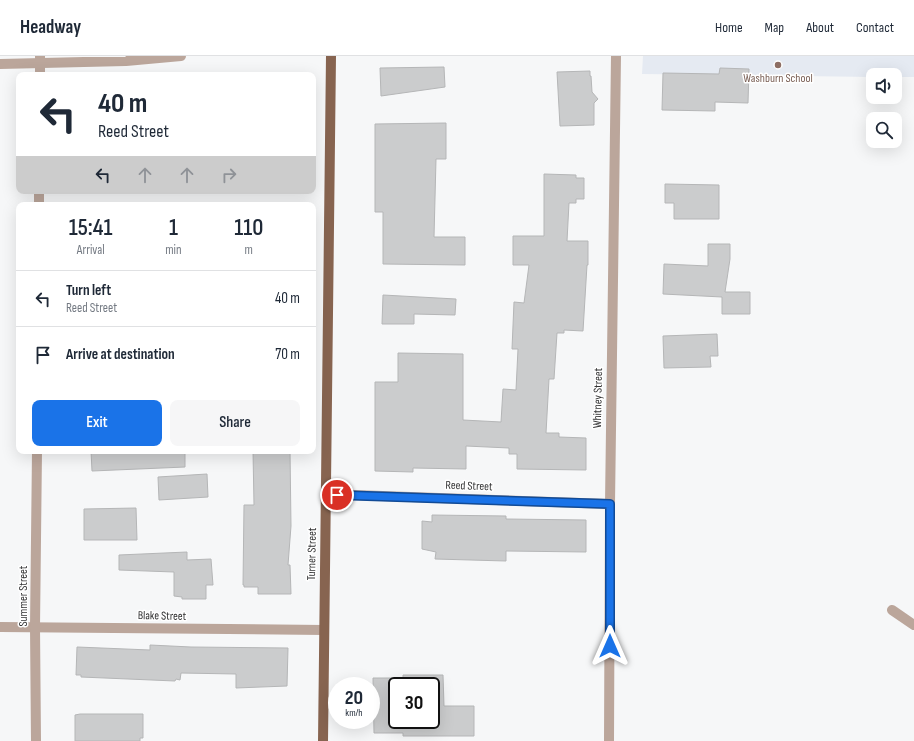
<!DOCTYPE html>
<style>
body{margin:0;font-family:"Sofia Sans Condensed",sans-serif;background:#f6f6f7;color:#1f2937;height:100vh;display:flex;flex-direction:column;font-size:15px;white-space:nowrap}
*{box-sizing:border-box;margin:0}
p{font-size:13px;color:#747a83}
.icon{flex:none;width:22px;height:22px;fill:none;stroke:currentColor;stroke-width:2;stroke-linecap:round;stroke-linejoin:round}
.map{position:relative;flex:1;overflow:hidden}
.details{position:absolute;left:16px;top:146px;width:300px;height:252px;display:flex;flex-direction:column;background:#fff;border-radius:8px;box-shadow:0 4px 16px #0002}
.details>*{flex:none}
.guide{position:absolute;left:16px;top:16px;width:300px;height:122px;border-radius:8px;box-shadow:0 4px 16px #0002;background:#fff;color:#1f2937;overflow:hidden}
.tools{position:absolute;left:866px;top:12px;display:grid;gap:8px}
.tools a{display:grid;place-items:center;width:36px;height:36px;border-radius:8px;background:#fff;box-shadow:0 4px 16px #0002;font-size:20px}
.speed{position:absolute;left:328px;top:621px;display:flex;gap:8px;font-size:20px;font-weight:700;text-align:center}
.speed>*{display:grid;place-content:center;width:52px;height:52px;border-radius:50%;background:#fff;box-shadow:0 4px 16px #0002;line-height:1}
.speed small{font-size:10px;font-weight:400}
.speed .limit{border:2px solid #111;border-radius:6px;background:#fff;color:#111}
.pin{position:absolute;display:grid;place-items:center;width:34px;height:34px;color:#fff;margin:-17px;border:2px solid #fff;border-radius:50%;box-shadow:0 1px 4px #0007}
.me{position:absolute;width:44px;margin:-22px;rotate:0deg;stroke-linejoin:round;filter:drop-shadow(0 0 3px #0008)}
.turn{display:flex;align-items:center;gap:14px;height:84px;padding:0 16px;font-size:18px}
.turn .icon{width:52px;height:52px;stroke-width:2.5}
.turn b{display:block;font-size:28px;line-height:34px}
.lanes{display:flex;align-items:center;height:38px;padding:0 16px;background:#0003;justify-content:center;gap:20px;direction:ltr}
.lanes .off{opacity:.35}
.eta{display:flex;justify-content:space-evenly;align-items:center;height:68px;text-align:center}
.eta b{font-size:24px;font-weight:600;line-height:28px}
.cta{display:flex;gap:8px;margin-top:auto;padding:8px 16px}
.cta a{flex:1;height:46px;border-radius:8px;background:#1a73e8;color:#fff;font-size:16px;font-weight:600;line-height:46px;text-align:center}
.cta a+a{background:#f6f6f7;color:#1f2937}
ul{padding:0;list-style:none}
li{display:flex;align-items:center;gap:12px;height:56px;padding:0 16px;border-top:1px solid #e0e1e3}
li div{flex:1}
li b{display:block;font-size:15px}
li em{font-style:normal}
header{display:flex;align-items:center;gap:24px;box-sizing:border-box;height:56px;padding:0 20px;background:#fff;border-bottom:1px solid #e0e1e3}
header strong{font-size:19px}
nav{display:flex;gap:22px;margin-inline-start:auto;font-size:14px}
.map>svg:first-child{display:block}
</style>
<header>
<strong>Headway</strong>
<nav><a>Home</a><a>Map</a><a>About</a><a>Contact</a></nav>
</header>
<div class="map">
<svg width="914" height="685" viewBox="0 0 914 685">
<rect width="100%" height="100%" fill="#f6f7f8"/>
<!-- built -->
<polygon fill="#e5eaf2" points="643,0 914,0 914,21 895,21 895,19 873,19 873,21 642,18"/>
<!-- building -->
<g fill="#cbcccd" stroke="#b5b6b7" fill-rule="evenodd">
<polygon points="444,11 445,31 381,40 380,12"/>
<polygon points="720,12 749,13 748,47 715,46 715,55 662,54 663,17 719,18"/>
<polygon points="590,15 590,20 591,20 592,36 598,43 594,47 594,69 560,70 557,16"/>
<polygon points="446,67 446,103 436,103 434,181 465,181 465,209 383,208 383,156 375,156 375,68"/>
<polygon points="544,118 576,119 576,122 584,122 584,143 576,143 576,147 569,147 567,185 588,185 588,209 587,209 583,275 564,274 564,277 557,277 554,323 549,323 546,377 559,377 559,381 586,382 586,414 517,413 517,398 509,398 509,392 466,390 466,413 413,412 413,416 375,415 375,326 398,326 398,297 463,298 463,364 501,366 503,333 516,334 518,293 512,293 514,246 524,247 529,209 513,209 513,180 544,180"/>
<polygon points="665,128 719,129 719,163 674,163 674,147 665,147"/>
<polygon points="708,188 730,188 730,203 725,236 750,236 750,258 722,258 722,241 663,238 664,208 708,210"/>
<polygon points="383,239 456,243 455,259 414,258 414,268 382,268"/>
<polygon points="717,278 718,300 710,300 711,311 664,312 663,280"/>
<polygon points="91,395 185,395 185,411 92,415"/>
<polygon points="253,395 290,395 291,470 288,509 290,509 291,538 258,538 258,531 244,531 244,529 243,529 244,449 254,449"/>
<polygon points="207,418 208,441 159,444 158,421"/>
<polygon points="136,452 137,484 84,484 84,453"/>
<polygon points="432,459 506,460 506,463 586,464 586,496 506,495 506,505 435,503 436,496 422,493 422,465 432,466"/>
<polygon points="187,496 187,504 211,503 213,529 206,529 206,543 182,543 182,541 174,540 174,516 119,514 119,499"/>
<polygon points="150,589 191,591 288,592 287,630 236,632 236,618 181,617 180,624 176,623 175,625 81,621 81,619 76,619 77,591 150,594"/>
<path d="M403,619h40l1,31h30v30h-71v-3h-29l-1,-55h30zM397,630h34v34h-34z"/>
<polygon points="80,658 143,658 143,682 140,682 140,685 75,685 75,659"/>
</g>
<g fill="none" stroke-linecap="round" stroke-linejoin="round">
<!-- minor -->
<g stroke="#bba69b" stroke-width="10">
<polyline points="0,8 126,5 181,0"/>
<polyline points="40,19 40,0"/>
<polyline points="39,149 39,135"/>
<polyline points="326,438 610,448"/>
<polyline points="892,554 914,569"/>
<polyline points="0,571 324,574"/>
<polyline points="36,685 35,571 37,395"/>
<polyline points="609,685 610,448 616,0"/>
</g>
<!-- major -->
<polyline stroke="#876450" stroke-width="10" points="323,685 331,0"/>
</g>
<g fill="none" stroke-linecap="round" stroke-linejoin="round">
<!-- route casing -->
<g stroke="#114b97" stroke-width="10">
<polyline id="route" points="337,439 610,448 610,590"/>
</g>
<!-- route -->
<use href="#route" stroke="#1a73e8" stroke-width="7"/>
</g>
<!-- markers -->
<circle fill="#8d6e63" stroke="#fff" stroke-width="1.5" cx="778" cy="9" r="4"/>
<g text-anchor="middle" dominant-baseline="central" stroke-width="3" stroke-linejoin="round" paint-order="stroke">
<!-- education labels -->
<g font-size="12" fill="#785e54" stroke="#fff">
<text x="778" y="22">Washburn School</text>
</g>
<!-- street labels -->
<g font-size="12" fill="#333334" stroke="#fff">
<text transform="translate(598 342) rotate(-89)">Whitney Street</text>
<text transform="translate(469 430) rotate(2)">Reed Street</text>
<text transform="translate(312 498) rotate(-89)">Turner Street</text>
<text transform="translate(23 540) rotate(-90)">Summer Street</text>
<text transform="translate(162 560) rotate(1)">Blake Street</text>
</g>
</g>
</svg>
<div class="tools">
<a><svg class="icon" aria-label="sound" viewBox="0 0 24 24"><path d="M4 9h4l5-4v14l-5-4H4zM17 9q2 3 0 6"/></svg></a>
<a><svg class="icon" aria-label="search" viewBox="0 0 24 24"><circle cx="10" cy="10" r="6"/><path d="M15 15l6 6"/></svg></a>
</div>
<div class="speed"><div>20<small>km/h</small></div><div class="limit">30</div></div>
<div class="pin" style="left:337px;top:439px;background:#d93025"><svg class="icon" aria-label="arrive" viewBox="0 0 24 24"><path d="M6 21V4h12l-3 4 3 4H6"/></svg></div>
<svg class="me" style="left:610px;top:590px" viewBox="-20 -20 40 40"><path d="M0-17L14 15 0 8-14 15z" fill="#1a73e8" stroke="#fff" stroke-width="4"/></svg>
<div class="guide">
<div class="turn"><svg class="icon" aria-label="left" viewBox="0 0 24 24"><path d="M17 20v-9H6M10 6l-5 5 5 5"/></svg><div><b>40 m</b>Reed Street</div></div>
<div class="lanes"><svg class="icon" aria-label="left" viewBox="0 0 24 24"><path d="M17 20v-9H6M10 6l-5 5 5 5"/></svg><svg class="icon off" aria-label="ahead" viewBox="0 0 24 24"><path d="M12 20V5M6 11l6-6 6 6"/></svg><svg class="icon off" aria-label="ahead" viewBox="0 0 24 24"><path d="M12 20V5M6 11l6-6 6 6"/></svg><svg class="icon off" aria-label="right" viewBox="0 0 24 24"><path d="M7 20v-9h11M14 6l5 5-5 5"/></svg></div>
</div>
<section class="details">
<div class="eta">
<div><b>15:41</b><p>Arrival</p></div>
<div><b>1</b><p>min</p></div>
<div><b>110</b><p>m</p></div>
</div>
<ul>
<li><svg class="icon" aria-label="left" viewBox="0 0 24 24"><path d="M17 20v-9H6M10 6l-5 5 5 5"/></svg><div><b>Turn left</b><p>Reed Street</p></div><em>40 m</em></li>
<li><svg class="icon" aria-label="arrive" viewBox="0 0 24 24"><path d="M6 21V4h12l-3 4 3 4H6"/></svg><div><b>Arrive at destination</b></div><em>70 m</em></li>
</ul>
<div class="cta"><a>Exit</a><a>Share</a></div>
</section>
</div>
